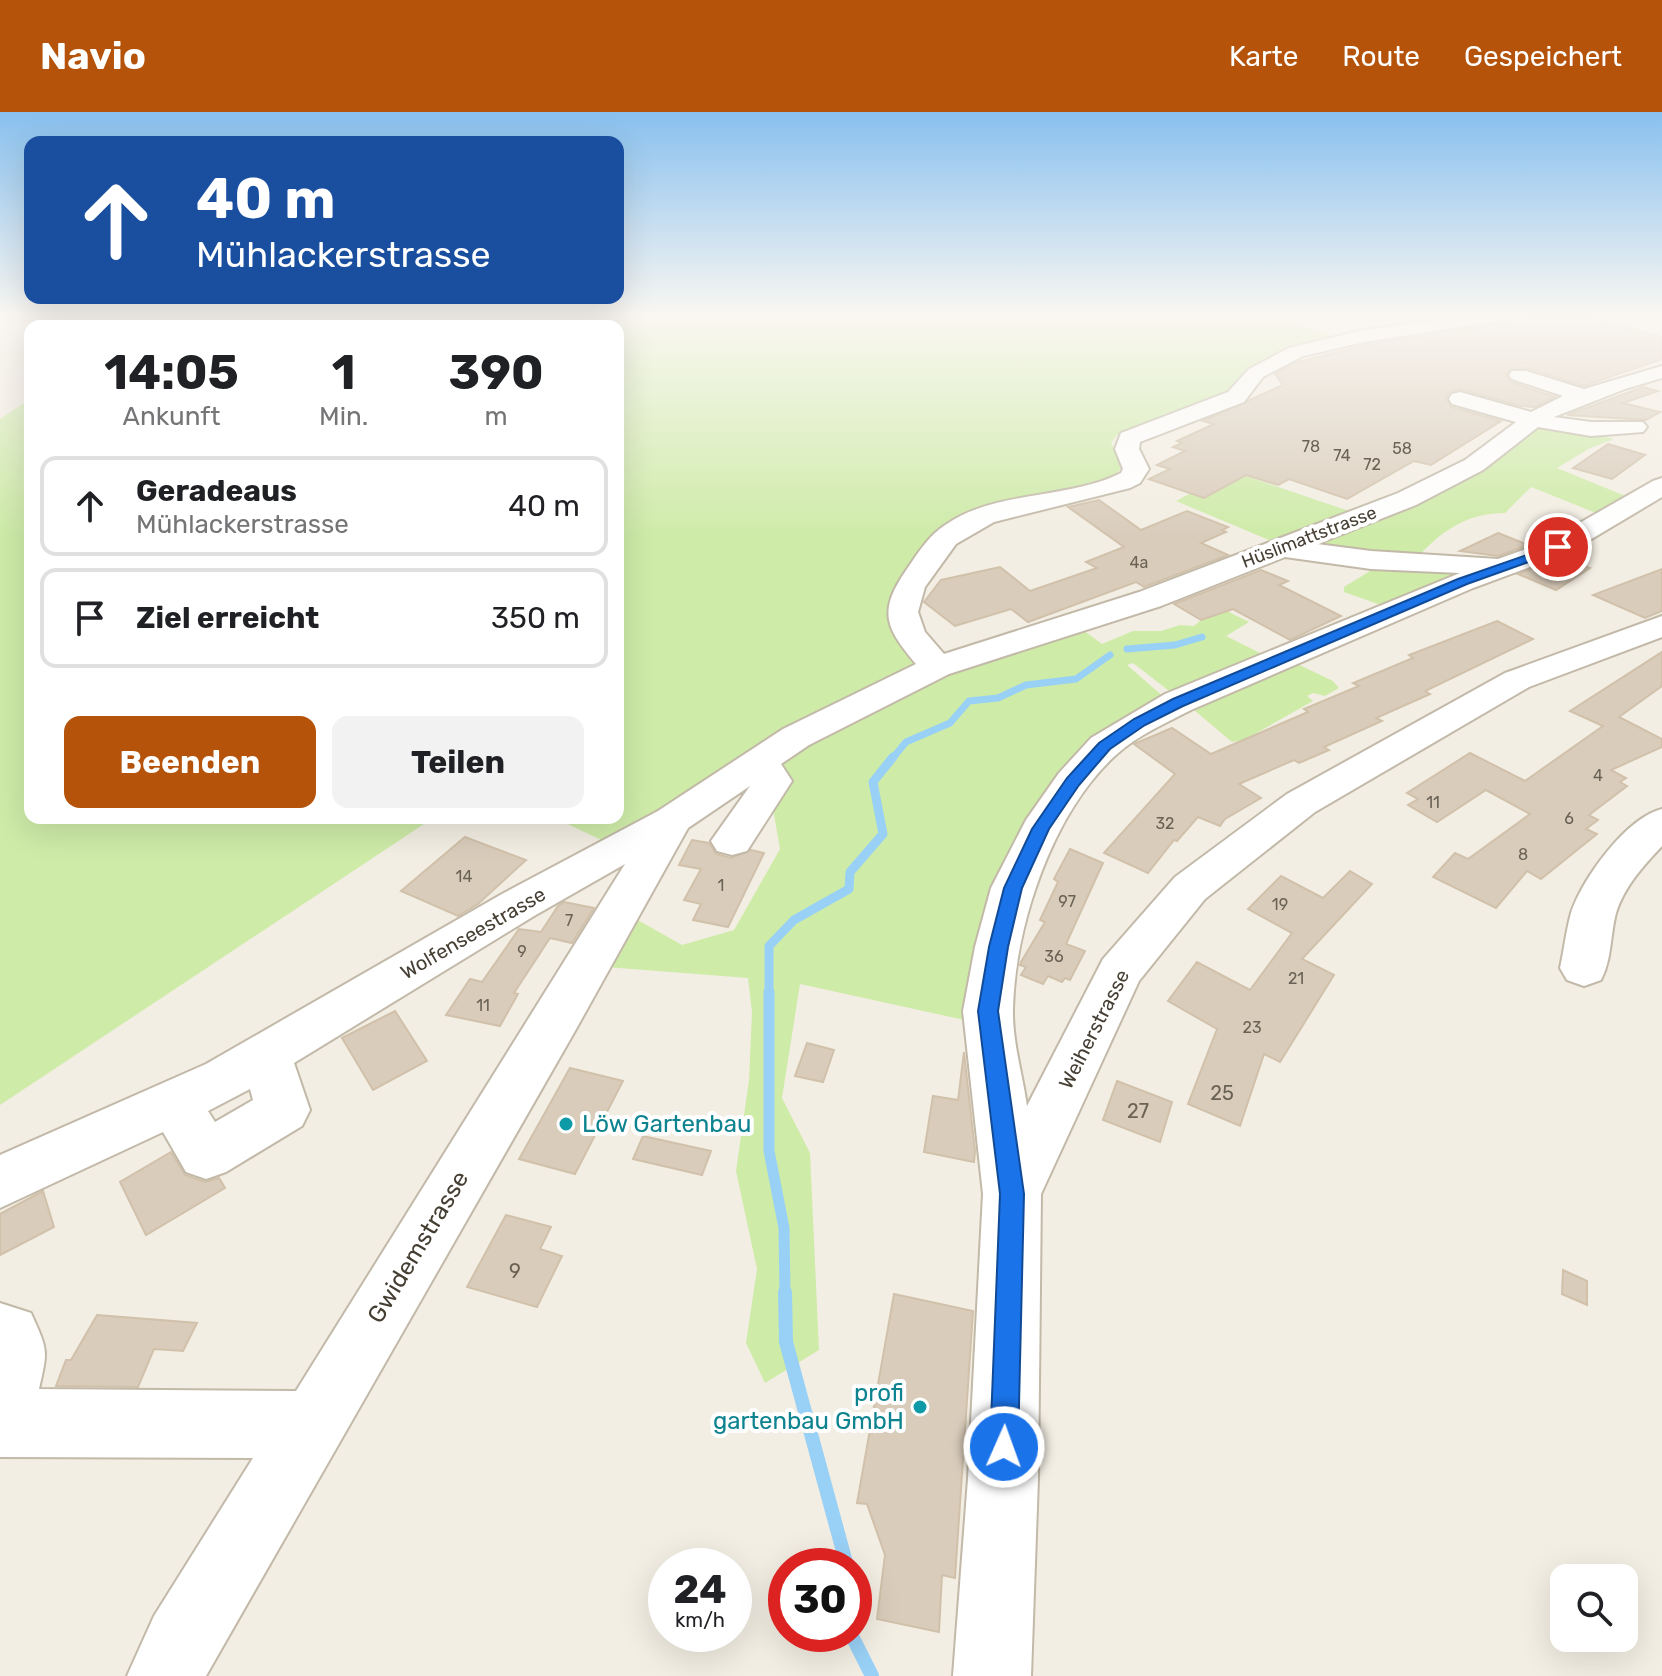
<!DOCTYPE html>
<html lang="de">
<meta charset="utf-8">
<style>
body{margin:0;font-family:Rubik,sans-serif;background:#f2f2f2;color:#202124;height:100vh;display:flex;flex-direction:column;font-size:30px;white-space:nowrap}
*{box-sizing:border-box;margin:0}
p{font-size:26px;color:#757577}
.icon{flex:none;width:44px;height:44px;fill:none;stroke:currentColor;stroke-width:2;stroke-linecap:round;stroke-linejoin:round}
.map{position:relative;flex:1;overflow:hidden}
.sheet{position:absolute;left:24px;top:208px;width:600px;height:504px;display:flex;flex-direction:column;background:#fff;border-radius:16px;box-shadow:0 8px 32px #0002}
.sheet>*{flex:none}
.top-card{position:absolute;left:24px;top:24px;width:600px;height:168px;border-radius:16px;box-shadow:0 8px 32px #0002;background:#1a4fa0;color:#fff;overflow:hidden}
.controls{position:absolute;left:1550px;top:1452px;display:grid;gap:16px}
.controls a{display:grid;place-items:center;width:88px;height:88px;border-radius:16px;background:#fff;box-shadow:0 8px 32px #0002;font-size:40px}
.speed{position:absolute;left:648px;top:1436px;display:flex;gap:16px;font-size:40px;font-weight:700;text-align:center}
.speed>*{display:grid;place-content:center;width:104px;height:104px;border-radius:50%;background:#fff;box-shadow:0 8px 32px #0002;line-height:1}
.speed small{font-size:20px;font-weight:400}
.speed .limit{border:12px solid #d22;background:#fff;color:#111}
.pin{position:absolute;display:grid;place-items:center;width:68px;height:68px;color:#fff;margin:-34px;border:4px solid #fff;border-radius:50%;box-shadow:0 2px 8px #0007}
.me{position:absolute;width:88px;margin:-44px;rotate:2deg;stroke-linejoin:round;filter:drop-shadow(0 0 6px #0008)}
.turn{display:flex;align-items:center;gap:28px;height:168px;padding:0 40px;font-size:36px}
.turn .icon{width:104px;height:104px;stroke-width:2.5}
.turn b{display:block;font-size:56px;line-height:68px}
.eta{display:flex;justify-content:space-evenly;align-items:center;height:136px;text-align:center}
.eta b{font-size:48px;font-weight:700;line-height:56px}
.action{display:flex;gap:16px;margin-top:auto;padding:16px 40px}
.action a{flex:1;height:92px;border-radius:16px;background:#b45309;color:#fff;font-size:32px;font-weight:700;line-height:92px;text-align:center}
.action a+a{background:#f2f2f2;color:#202124}
ul{padding:0;list-style:none}
li{display:flex;align-items:center;gap:24px;height:100px;margin:0 16px 12px;padding:0 24px;border:4px solid #e0e0e0;border-radius:16px}
li div{flex:1}
li b{display:block;font-size:30px}
li em{font-style:normal}
header{display:flex;align-items:center;gap:48px;box-sizing:border-box;height:112px;padding:0 40px;background:#b45309;color:#fff}
header strong{font-size:38px}
nav{display:flex;gap:44px;margin-inline-start:auto;font-size:28px}
.map>svg:first-child{display:block}
</style>
<header>
<strong>Navio</strong>
<nav><a>Karte</a><a>Route</a><a>Gespeichert</a></nav>
</header>
<div class="map">
<svg width="1662" height="1564" viewBox="0 0 1662 1564">
<rect width="100%" height="100%" fill="#f3eee3"/>
<!-- green -->
<g fill="#ceeba8">
<path d="M314,205h972l50,22c-41,10 -86,18 -108,56l-111,40 -6,8 13,22 -14,16 -163,56 -42,56 32,74 -317,182 -65,-31h63v-492h-383z"/>
<polygon points="30,287 30,706 433,706 0,993 0,307"/>
<path d="M1541,311l73,16 -24,9 -33,20 71,29 -27,18 -70,-28 -26,26c-37,0 -63,17 -87,44l-93,-9 -7,-5z"/>
<polygon points="1231,359 1352,400 1274,430 1176,389 1208,372 1222,376 1236,369"/>
<polygon points="1375,456 1470,458 1389,496 1344,480 1344,475"/>
<polygon points="1227,499 1249,510 1226,524 1270,546 1177,585 1133,551 1127,553 1166,587 1104,624 969,909 800,872 782,986 810,1041 819,1238 765,1271 746,1231 757,1157 736,1059 749,968 752,900 748,866 606,855 634,806 682,833 734,818 780,737 772,691 792,666 776,654 780,645 926,565 1083,518 1102,532 1133,519 1161,519 1180,513 1194,514 1201,508"/>
<polygon points="1291,549 1333,569 1339,576 1325,584 1313,581 1307,584 1313,589 1244,628 1232,630 1188,593"/>
</g>
<g fill="none" stroke-linecap="round" stroke-linejoin="round">
<!-- stream-far3 -->
<g stroke="#99d1f6" stroke-width="7">
<polyline points="1127,537 1175,533 1202,525"/>
<polyline points="892,647 906,630 950,611 969,589 998,586 1026,573 1076,567 1110,543"/>
</g>
<!-- stream-far2 -->
<polyline stroke="#99d1f6" stroke-width="9" points="769,882 769,834 794,808 849,777 850,760 883,722 873,670 893,645"/>
<!-- stream-far1 -->
<polyline stroke="#99d1f6" stroke-width="11" points="769,880 769,1039 784,1116 785,1182"/>
<!-- stream -->
<g stroke="#99d1f6" stroke-width="14">
<polyline points="785,1180 786,1230 847,1454"/>
<polyline points="851,1522 872,1564"/>
</g>
</g>
<!-- building -->
<g fill="#d9ccbb" stroke="#d1c1aa" stroke-width="2">
<polygon points="1526,205 1590,205 1662,225 1662,247 1584,274 1527,256 1510,257 1506,263 1511,270 1555,285 1535,295 1521,294 1461,277 1451,279 1446,285 1451,295 1501,309 1431,353 1414,349 1347,387 1289,367 1278,373 1246,363 1204,386 1149,367 1170,357 1157,353 1185,339 1173,335 1182,331 1177,329 1214,312 1203,309 1283,273 1275,262 1298,250 1365,233 1494,213"/>
<polygon points="1643,275 1658,279 1623,291 1660,300 1646,308 1567,303"/>
<polygon points="1608,332 1645,343 1612,367 1573,356"/>
<polygon points="1099,388 1141,418 1187,399 1228,415 1222,418 1226,420 1201,431 1228,443 1144,475 1136,470 1028,510 1011,497 955,514 924,490 941,468 1000,455 1030,479 1097,456 1086,450 1124,435 1068,395"/>
<polygon points="1498,421 1528,433 1498,444 1460,439"/>
<polygon points="1563,446 1590,456 1556,478 1518,462"/>
<polygon points="1662,457 1662,499 1645,506 1593,483"/>
<polygon points="1261,458 1288,469 1279,473 1341,504 1290,528 1233,497 1201,508 1174,492"/>
<polygon points="1497,509 1533,527 1425,579 1430,582 1376,606 1382,609 1324,635 1329,638 1299,651 1294,648 1239,672 1261,686 1225,707 1220,714 1198,705 1177,729 1174,728 1148,761 1104,741 1175,662 1134,632 1172,616 1211,642 1308,600 1304,597 1359,574 1353,571 1413,546 1409,543"/>
<polygon points="1662,540 1662,574 1619,605 1662,627 1662,635 1611,658 1626,666 1620,670 1627,674 1589,703 1598,708 1586,717 1597,722 1541,767 1527,759 1496,796 1433,765 1455,741 1468,747 1530,702 1486,678 1437,710 1408,693 1418,687 1407,681 1470,641 1525,669 1603,614 1570,599"/>
<polygon points="465,725 526,748 478,792 458,804 401,779"/>
<polygon points="692,728 709,731 716,742 731,746 751,738 764,741 728,815 693,808 701,792 684,788 701,757 679,753"/>
<polygon points="1070,737 1103,751 1066,832 1085,839 1070,868 1065,866 1062,870 1048,864 1043,872 1021,863 1026,855 1020,853 1021,850 1045,810 1040,808 1058,770 1054,767"/>
<polygon points="1350,759 1372,772 1302,847 1334,863 1280,950 1264,942 1240,1014 1188,992 1217,917 1168,889 1197,850 1250,878 1292,821 1248,797 1281,764 1323,786"/>
<polygon points="564,790 594,796 572,831 550,826 514,881 518,882 500,914 446,903 470,867 482,870 519,817 541,820 558,794"/>
<polygon points="395,899 427,949 373,978 342,926"/>
<polygon points="807,931 834,938 823,970 795,964"/>
<polygon points="964,940 975,1039 974,1050 924,1040 933,984 958,988"/>
<polygon points="570,956 623,969 575,1062 519,1047"/>
<polygon points="1117,969 1172,990 1160,1030 1103,1008"/>
<polygon points="643,1024 711,1039 702,1063 633,1047"/>
<polygon points="171,1040 185,1063 205,1070 219,1066 225,1076 146,1123 120,1070"/>
<polygon points="43,1079 54,1115 0,1143 0,1102"/>
<polygon points="506,1103 551,1115 540,1137 562,1144 537,1195 467,1175"/>
<polygon points="1563,1158 1587,1169 1587,1193 1562,1182"/>
<polygon points="894,1182 973,1199 955,1466 942,1463 939,1520 877,1507 885,1443 867,1392 857,1391"/>
<polygon points="97,1203 197,1211 183,1239 154,1237 138,1275 56,1274 66,1248 71,1248"/>
</g>
<g fill="none" stroke-linecap="round" stroke-linejoin="round">
<!-- minor casing -->
<g stroke="#c2b9a8" stroke-width="4">
<g id="minor">
<path d="M1457,205h46l-9,5 -130,20 -61,14 -40,21 -19,25 -104,40 -1,7 10,20 -9,14 -10,5 -136,34 -38,22 -31,43 -7,25 7,20 19,22 195,-62 259,-99 67,-33 51,-38 -64,-18 -3,-5 3,-5 8,-2 71,20 32,-16 -51,-17 -3,-4 3,-4h14l58,18 78,-23v12l-37,11 -71,28 37,5h52l4,5 -4,5 -52,4 -53,-9 -55,43 -67,35 -99,39 54,7 127,8 50,-18 105,-60 9,-3v19l-94,56 -95,35 -282,122c-25,13 -53,25 -74,44 -64,57 -102,171 -104,255 -1,32 10,67 14,97l76,-147 72,-82 112,-83 218,-121 157,-57v21l-133,50 -214,125 -110,87 -66,82 -98,213 -3,285 -7,197h-78l15,-197 15,-285 -20,-183 12,-64 16,-59 35,-68 33,-47 32,-35 74,-44 295,-121 -89,-4 -86,-12 -124,49 -212,68 -140,71 -28,19 11,17 -45,70 -15,4 -15,-4 -6,-10 39,-55 -62,42 -113,203 -369,645h-79l27,-60 99,-158 -253,-1v-154l31,10c17,38 17,36 8,76l257,2 329,-527 -91,52 -240,147 16,47 -8,16 -76,46 -20,7 -20,-7 -23,-40 -163,76v-53l206,-91 296,-170 156,-83 125,-82 133,-65c-29,-35 -39,-51 -11,-92 9,-13 18,-28 30,-39 51,-45 128,-31 186,-60l2,-4 -8,-20 6,-16 107,-41 21,-23 40,-21 75,-18zM250,977l3,11 -38,22 -7,-11z"/>
<path d="M1662,697v37c-19,20 -38,41 -46,67 -6,23 -4,46 -15,67l-17,6 -17,-6 -7,-12c4,-18 6,-37 11,-55 12,-35 55,-95 91,-104z"/>
</g>
</g>
<!-- minor -->
<use href="#minor" fill="#fff" fill-rule="evenodd"/>
</g>
<!-- sky -->
<linearGradient id="sky" x2="0" y2="1"><stop stop-color="#88c0ee"/><stop offset="0.48" stop-color="#faf7f2"/><stop offset="1" stop-color="#faf7f2" stop-opacity="0"/></linearGradient>
<rect width="1662" height="424" fill="url(#sky)"/>
<!-- route -->
<polygon fill="#1a73e8" stroke="#114b97" stroke-width="2" points="1558,432 1564,435 1562,438 1467,472 1183,594 1145,613 1110,637 1079,673 1049,717 1022,776 1008,835 998,899 1024,1082 1018,1335 1014,1345 1004,1349 994,1345 990,1335 1000,1082 978,899 989,835 1004,776 1032,717 1067,666 1099,631 1134,607 1173,587 1458,467"/>
<!-- markers -->
<g fill="#0f9aa8" stroke="#fff" stroke-width="3">
<circle cx="566" cy="1012" r="8"/>
<circle cx="920" cy="1295" r="8"/>
</g>
<g text-anchor="middle" dominant-baseline="central" stroke-width="8" stroke-linejoin="round" paint-order="stroke">
<!-- number labels -->
<g font-size="16" fill="#6a6255">
<text x="1311" y="334">78</text>
<text x="1402" y="336">58</text>
<text x="1342" y="343">74</text>
<text x="1372" y="352">72</text>
<text x="1139" y="450">4a</text>
<text x="1598" y="663">4</text>
<text x="1433" y="690">11</text>
<text x="1569" y="706">6</text>
<text x="1165" y="711">32</text>
<text x="1523" y="742">8</text>
<text x="464" y="764">14</text>
<text x="721" y="773">1</text>
<text x="1067" y="789">97</text>
<text x="1280" y="792">19</text>
<text x="569" y="808">7</text>
<text x="522" y="839">9</text>
<text x="1054" y="844">36</text>
<text x="1296" y="866">21</text>
<text x="483" y="893">11</text>
<text x="1252" y="915">23</text>
</g>
<!-- far-street labels -->
<g font-size="18" fill="#453e33" stroke="#fff">
<text transform="translate(1309 425) rotate(-21)">Hüslimattstrasse</text>
</g>
<!-- street labels -->
<g font-size="20" fill="#453e33" stroke="#fff">
<text transform="translate(473 821) rotate(-30)">Wolfenseestrasse</text>
<text transform="translate(1094 917) rotate(-63)">Weiherstrasse</text>
</g>
<!-- near-number labels -->
<g font-size="20" fill="#6a6255">
<text x="1222" y="981">25</text>
<text x="1138" y="999">27</text>
<text x="515" y="1159">9</text>
</g>
<!-- near-culture labels -->
<g font-size="24" fill="#0d838f" stroke="#fff" text-anchor="start">
<text x="582" y="1012">Löw Gartenbau</text>
<text x="904" y="1281" text-anchor="end">profi<tspan x="904" dy="28">gartenbau GmbH</tspan></text>
</g>
<!-- near-street labels -->
<g font-size="24" fill="#453e33" stroke="#fff">
<text transform="translate(418 1135) rotate(-59)">Gwidemstrasse</text>
</g>
</g>
</svg>
<div class="controls">
<a><svg class="icon" aria-label="search" viewBox="0 0 24 24"><circle cx="10" cy="10" r="6"/><path d="M15 15l6 6"/></svg></a>
</div>
<div class="speed"><div>24<small>km/h</small></div><div class="limit">30</div></div>
<div class="pin" style="left:1558px;top:435px;background:#d93025"><svg class="icon" aria-label="arrive" viewBox="0 0 24 24"><path d="M6 21V4h12l-3 4 3 4H6"/></svg></div>
<svg class="me" style="left:1004px;top:1335px" viewBox="-20 -20 40 40"><circle r="17" fill="#1a73e8" stroke="#fff" stroke-width="3"/><path d="M0-11L8 9 0 5-8 9z" fill="#fff"/></svg>
<div class="top-card">
<div class="turn"><svg class="icon" aria-label="ahead" viewBox="0 0 24 24"><path d="M12 20V5M6 11l6-6 6 6"/></svg><div><b>40 m</b>Mühlackerstrasse</div></div>
</div>
<section class="sheet">
<div class="eta">
<div><b>14:05</b><p>Ankunft</p></div>
<div><b>1</b><p>Min.</p></div>
<div><b>390</b><p>m</p></div>
</div>
<ul>
<li><svg class="icon" aria-label="ahead" viewBox="0 0 24 24"><path d="M12 20V5M6 11l6-6 6 6"/></svg><div><b>Geradeaus</b><p>Mühlackerstrasse</p></div><em>40 m</em></li>
<li><svg class="icon" aria-label="arrive" viewBox="0 0 24 24"><path d="M6 21V4h12l-3 4 3 4H6"/></svg><div><b>Ziel erreicht</b></div><em>350 m</em></li>
</ul>
<div class="action"><a>Beenden</a><a>Teilen</a></div>
</section>
</div>
